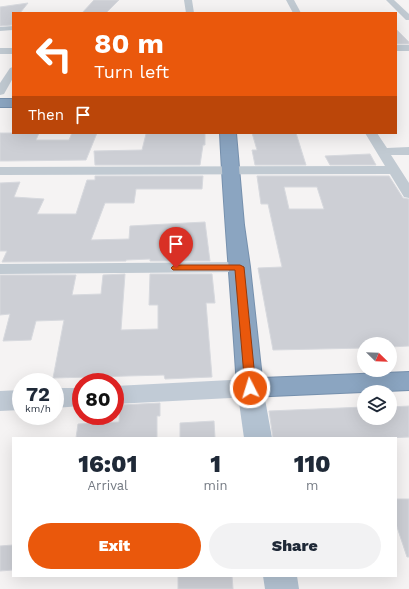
<!DOCTYPE html>
<style>
body{margin:0;font-family:"Work Sans",sans-serif;background:#f2f2f3;color:#1f2937;height:100vh;display:flex;flex-direction:column;font-size:15px;white-space:nowrap}
*{box-sizing:border-box;margin:0}
p{font-size:13px;color:#747a83}
.icon{flex:none;width:22px;height:22px;fill:none;stroke:currentColor;stroke-width:2;stroke-linecap:round;stroke-linejoin:round}
.map{position:relative;flex:1;overflow:hidden}
.sheet{position:absolute;left:12px;top:437px;width:385px;height:140px;display:flex;flex-direction:column;background:#fff;border-radius:0px;box-shadow:0 4px 16px #0002}
.sheet>*{flex:none}
.guide{position:absolute;left:12px;top:12px;width:385px;height:122px;border-radius:0px;box-shadow:0 4px 16px #0002;background:#ea580c;color:#fff;overflow:hidden}
.needle{width:26px;rotate:113deg}
.fabs{position:absolute;left:357px;top:337px;display:grid;gap:8px}
.fabs a{display:grid;place-items:center;width:40px;height:40px;border-radius:50%;background:#fff;box-shadow:0 4px 16px #0002;font-size:20px}
.speed{position:absolute;left:12px;top:373px;display:flex;gap:8px;font-size:20px;font-weight:700;text-align:center}
.speed>*{display:grid;place-content:center;width:52px;height:52px;border-radius:50%;background:#fff;box-shadow:0 4px 16px #0002;line-height:1}
.speed small{font-size:10px;font-weight:400}
.speed .limit{border:6px solid #d22;background:#fff;color:#111}
.pin{position:absolute;display:grid;place-items:center;width:34px;height:34px;color:#fff;margin:-41px -17px;border-radius:50% 50% 50% 0;rotate:-45deg;box-shadow:0 0 4px #0007}
.pin .icon{rotate:45deg}
.me{position:absolute;width:44px;margin:-22px;rotate:355deg;stroke-linejoin:round;filter:drop-shadow(0 0 3px #0008)}
.turn{display:flex;align-items:center;gap:14px;height:84px;padding:0 16px;font-size:18px}
.turn .icon{width:52px;height:52px;stroke-width:2.5}
.turn b{display:block;font-size:28px;line-height:34px}
.then{display:flex;align-items:center;height:38px;padding:0 16px;background:#0003;gap:8px;font-size:15px}
.eta{display:flex;justify-content:space-evenly;align-items:center;height:68px;text-align:center}
.eta b{font-size:24px;font-weight:800;line-height:28px}
.primary-button{display:flex;gap:8px;margin-top:auto;padding:8px 16px}
.primary-button a{flex:1;height:46px;border-radius:24px;background:#ea580c;color:#fff;font-size:16px;font-weight:800;line-height:46px;text-align:center}
.primary-button a+a{background:#f2f2f3;color:#1f2937}
.map>svg:first-child{display:block}
</style>
<div class="map">
<svg width="409" height="589" viewBox="0 0 409 589">
<rect width="100%" height="100%" fill="#f5f3f3"/>
<!-- building -->
<g fill="#cdcfd5" stroke="#d7d9de" fill-rule="evenodd">
<polygon points="94,0 119,0 106,13 82,13"/>
<polygon points="28,3 20,13 13,13 12,25 0,26 0,7"/>
<polygon points="396,29 409,42 409,44 396,44"/>
<polygon points="0,133 39,133 36,140 69,140 72,133 97,133 86,160 6,161 0,161"/>
<polygon points="160,133 205,133 205,145 203,145 200,165 95,165 94,151 142,150 146,134"/>
<polygon points="252,133 296,133 306,165 255,165 252,150 257,150"/>
<polygon points="370,154 376,165 330,165 325,156"/>
<polygon points="95,176 203,176 202,189 136,189 134,203 105,203 91,240 129,239 130,226 205,222 210,261 150,261 150,259 126,260 126,261 2,262 7,251 0,251 0,183 20,182 14,197 44,199 37,214 76,214 87,180 95,180"/>
<path d="M257,176h132l14,22 6,1v147l-19,1v-3h-26v4l-91,2 -15,-82 24,-1 -14,-63h-7zM284,187h33l7,22h-35z"/>
<polygon points="125,274 121,330 158,329 158,305 149,305 150,274 212,274 215,303 206,303 212,377 165,379 164,375 53,378 64,320 36,321 31,340 3,341 10,314 0,315 0,275 76,275 72,295 101,294 103,275"/>
<polygon points="160,403 160,416 157,416 157,438 76,438 78,424 119,422 120,405"/>
<polygon points="409,406 409,437 387,438 273,438 269,411 364,407 364,418 390,418 390,407"/>
<polygon points="214,421 215,438 180,438 180,423"/>
<polygon points="396,499 409,499 409,557 407,557 396,524"/>
<polygon points="13,545 13,570 0,571 0,546"/>
<polygon points="178,576 232,576 233,589 178,589"/>
</g>
<g fill="none" stroke-linecap="round" stroke-linejoin="round">
<!-- highway casing -->
<g stroke="#7690ad" stroke-width="2">
<g id="highway">
<rect x="0" y="99" width="13" height="8"/>
<path d="M220,133h16l8,92 6,42 12,111 147,-6v18l-159,7 -9,-2 -4,-7c-5,-85 -13,-170 -17,-255z"/>
</g>
</g>
<!-- street -->
<g fill="#c1cad2" fill-rule="evenodd">
<polygon points="184,0 192,0 194,13 186,13"/>
<polygon points="286,0 294,0 301,13 293,13"/>
<polygon points="386,0 394,0 409,14 409,20 406,20"/>
<polygon points="13,26 13,30 0,31 0,27"/>
<rect x="396" y="45" width="13" height="6"/>
<rect x="0" y="48" width="13" height="6"/>
<polygon points="13,67 13,78 4,94 0,95 0,83 10,68"/>
<polygon points="365,133 377,133 387,148 409,147 409,155 391,155 409,183 409,198 404,197 390,174 0,175 0,167 385,166"/>
<polygon points="240,262 246,264 248,267 246,270 240,272 0,274 0,264"/>
</g>
<!-- secondary -->
<g fill="#c1cbd6" fill-rule="evenodd">
<polygon points="250,379 259,381 263,388 259,395 250,397 115,404 115,386"/>
<polygon points="55,388 81,388 81,406 55,408"/>
<polygon points="21,390 21,410 0,411 0,391"/>
</g>
<!-- primary -->
<g fill="#b3c2d1" fill-rule="evenodd">
<polygon points="250,379 259,381 263,388 272,438 244,438 237,388 241,381"/>
<polygon points="263,576 297,576 299,589 265,589"/>
</g>
<!-- highway -->
<use href="#highway" fill="#8ba5c1" fill-rule="evenodd"/>
</g>
<!-- route -->
<polygon fill="#ea580c" stroke="#983908" points="176,265 240,265 244,267 256,388 254,391 246,391 245,388 235,270 173,270 171,268 173,266"/>
</svg>
<div class="fabs">
<a><svg class="needle" viewBox="-14 -14 28 28"><path d="M0-13l5 13h-10z" fill="#e53935"/><path d="M0 13l5-13h-10z" fill="#747a83"/></svg></a>
<a><svg class="icon" aria-label="layers" viewBox="0 0 24 24"><path d="M12 4l9 5-9 5-9-5zM3 14l9 5 9-5"/></svg></a>
</div>
<div class="speed"><div>72<small>km/h</small></div><div class="limit">80</div></div>
<div class="pin" style="left:176px;top:268px;background:#d93025"><svg class="icon" aria-label="arrive" viewBox="0 0 24 24"><path d="M6 21V4h12l-3 4 3 4H6"/></svg></div>
<svg class="me" style="left:250px;top:388px" viewBox="-20 -20 40 40"><circle r="17" fill="#ea580c" stroke="#fff" stroke-width="3"/><path d="M0-11L8 9 0 5-8 9z" fill="#fff"/></svg>
<div class="guide">
<div class="turn"><svg class="icon" aria-label="left" viewBox="0 0 24 24"><path d="M17 20v-9H6M10 6l-5 5 5 5"/></svg><div><b>80 m</b>Turn left</div></div>
<div class="then">Then<svg class="icon" aria-label="arrive" viewBox="0 0 24 24"><path d="M6 21V4h12l-3 4 3 4H6"/></svg></div>
</div>
<section class="sheet">
<div class="eta">
<div><b>16:01</b><p>Arrival</p></div>
<div><b>1</b><p>min</p></div>
<div><b>110</b><p>m</p></div>
</div>
<div class="primary-button"><a>Exit</a><a>Share</a></div>
</section>
</div>
